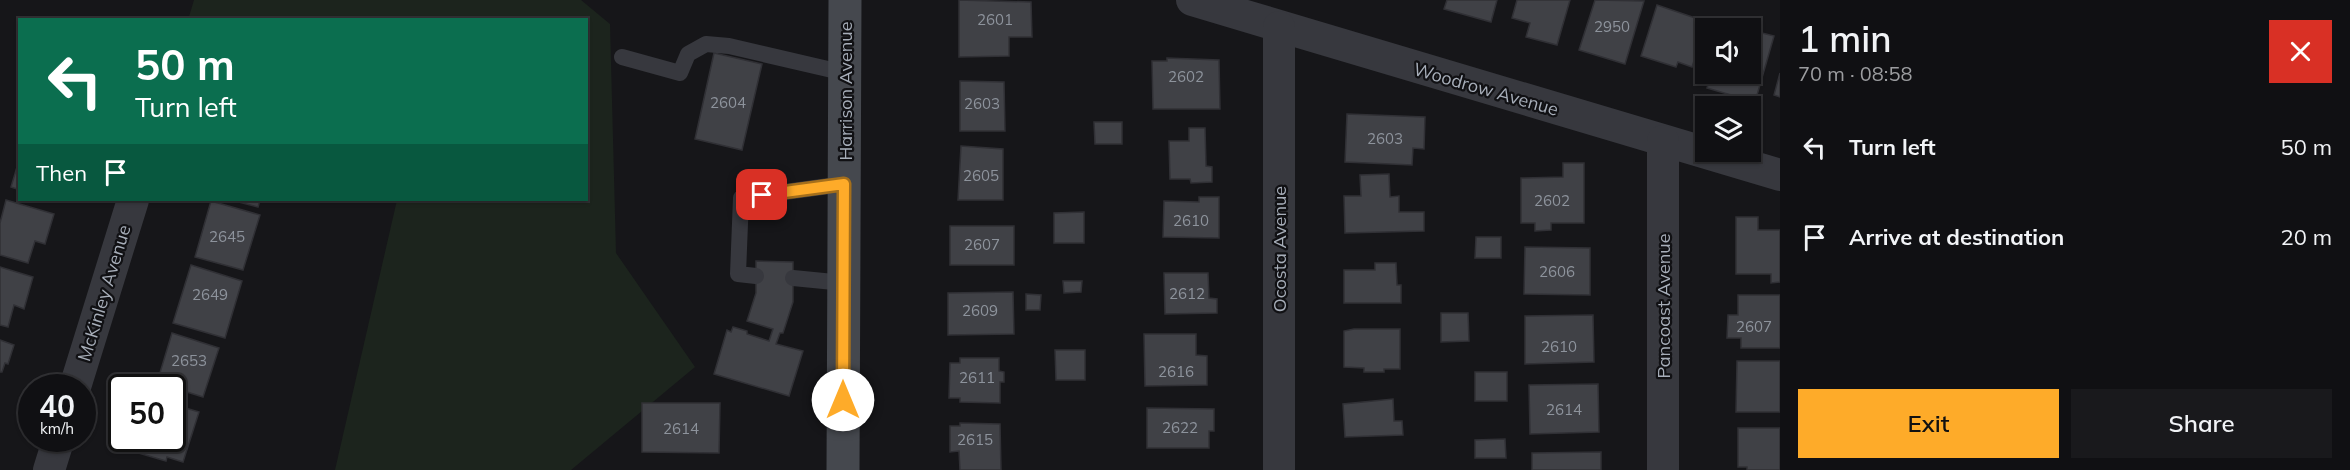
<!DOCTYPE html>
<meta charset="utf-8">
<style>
body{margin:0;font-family:Mulish,sans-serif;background:#19191c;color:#f1f3f6;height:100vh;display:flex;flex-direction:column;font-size:22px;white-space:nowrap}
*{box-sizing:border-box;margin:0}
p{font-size:20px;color:#9c9da0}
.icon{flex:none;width:33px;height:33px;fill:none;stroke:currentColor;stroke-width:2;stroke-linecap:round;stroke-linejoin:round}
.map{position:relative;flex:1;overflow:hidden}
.drawer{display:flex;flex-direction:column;background:#101013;width:570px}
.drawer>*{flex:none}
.top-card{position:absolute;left:18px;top:18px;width:570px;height:183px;border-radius:0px;box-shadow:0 2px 4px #0004,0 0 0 2px #303033;background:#0b6e4f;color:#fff;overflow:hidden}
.controls{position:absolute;left:1695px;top:18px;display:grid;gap:12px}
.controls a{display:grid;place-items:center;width:66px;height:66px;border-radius:0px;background:#101013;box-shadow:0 2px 4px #0004,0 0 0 2px #303033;font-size:30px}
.speed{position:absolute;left:18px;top:374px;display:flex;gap:12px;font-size:30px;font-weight:700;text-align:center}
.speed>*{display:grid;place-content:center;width:78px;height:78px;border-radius:50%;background:#101013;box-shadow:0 2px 4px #0004,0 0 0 2px #303033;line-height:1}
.speed small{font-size:15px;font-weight:400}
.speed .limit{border:3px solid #111;border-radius:9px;background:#fff;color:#111}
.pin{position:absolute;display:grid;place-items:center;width:51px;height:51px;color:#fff;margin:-26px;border-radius:12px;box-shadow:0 3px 9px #0006}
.me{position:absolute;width:66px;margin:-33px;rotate:0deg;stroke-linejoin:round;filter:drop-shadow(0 0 4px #0008)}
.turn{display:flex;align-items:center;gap:21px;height:126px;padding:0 18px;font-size:27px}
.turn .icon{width:78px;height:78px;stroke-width:2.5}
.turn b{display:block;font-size:42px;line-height:51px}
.then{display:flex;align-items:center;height:57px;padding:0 18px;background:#0003;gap:12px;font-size:22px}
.round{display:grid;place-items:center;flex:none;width:63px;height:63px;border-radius:0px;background:#19191c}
.summary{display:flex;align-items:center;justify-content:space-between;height:102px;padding:0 18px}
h1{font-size:36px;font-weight:600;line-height:45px}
.primary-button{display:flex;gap:12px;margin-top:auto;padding:12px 18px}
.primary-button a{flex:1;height:69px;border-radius:0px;background:#feab29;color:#111;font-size:24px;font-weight:600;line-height:69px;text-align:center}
.primary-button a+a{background:#19191c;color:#f1f3f6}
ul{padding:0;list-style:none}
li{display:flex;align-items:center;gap:18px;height:90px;padding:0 18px}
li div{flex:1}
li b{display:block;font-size:22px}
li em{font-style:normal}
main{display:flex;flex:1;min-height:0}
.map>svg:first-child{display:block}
</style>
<main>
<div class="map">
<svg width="1780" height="470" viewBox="0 0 1780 470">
<rect width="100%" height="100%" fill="#161619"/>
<!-- green -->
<polygon fill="#1c241d" points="194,0 581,0 610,24 616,253 695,367 571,470 335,470 397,200 586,200 586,20 188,20"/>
<!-- building -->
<g fill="#404146" stroke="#303035" stroke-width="1.5">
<polygon points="959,0 1031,2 1032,37 1009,37 1009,56 959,57"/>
<polygon points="1447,0 1497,0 1491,22 1444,9"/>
<polygon points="1517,0 1570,0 1557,45 1526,37 1530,23 1512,18"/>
<polygon points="1595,0 1644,1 1625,64 1579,50"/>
<polygon points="1657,5 1707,22 1692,67 1678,62 1676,67 1641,56"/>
<polygon points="1727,23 1747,28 1725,28"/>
<polygon points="1750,30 1774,36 1755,102 1707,88 1711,74 1750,74"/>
<polygon points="714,53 762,64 742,150 695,139"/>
<polygon points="1167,58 1219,60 1220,109 1153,109 1152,61 1167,61"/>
<polygon points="1780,73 1780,97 1774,95"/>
<polygon points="960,81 1004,82 1005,131 960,131"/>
<polygon points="1347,114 1425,117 1424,149 1413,148 1412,165 1345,162"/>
<polygon points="1094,122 1122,122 1122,144 1095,144"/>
<polygon points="1189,128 1205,128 1206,166 1212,167 1212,182 1191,183 1190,179 1170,179 1169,141 1189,141"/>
<polygon points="961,146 1003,149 1003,200 958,200"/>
<polygon points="20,157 20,190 11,187"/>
<polygon points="1563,163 1584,163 1584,223 1551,223 1551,230 1535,231 1535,223 1521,223 1521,178 1563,177"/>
<polygon points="1389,174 1390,197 1399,196 1399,212 1424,212 1424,231 1345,233 1344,196 1361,196 1360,175"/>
<polygon points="1199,197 1219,197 1219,238 1163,237 1164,201 1199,202"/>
<polygon points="6,200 54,214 45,244 35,241 28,263 0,255 0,223"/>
<polygon points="231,200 260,200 258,207"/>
<polygon points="211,201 260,215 243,270 195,257"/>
<polygon points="1084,212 1084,243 1054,243 1054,213"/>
<polygon points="1736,217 1758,217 1758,230 1780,230 1780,282 1771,283 1771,274 1736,274"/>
<rect x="950" y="226" width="64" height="39"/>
<polygon points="1476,237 1501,237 1501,258 1475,258"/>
<polygon points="1525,247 1590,248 1590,295 1524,294"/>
<polygon points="756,261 793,262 793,302 783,333 780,333 776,344 803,351 789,396 714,374 727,330 731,332 733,327 747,331 747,334 769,341 773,329 747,321 756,293"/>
<polygon points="1375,263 1396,263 1397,285 1401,285 1401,303 1344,303 1344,270 1375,270"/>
<polygon points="191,265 242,281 225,338 173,323"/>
<polygon points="0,267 33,277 24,309 14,305 8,327 0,325"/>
<polygon points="1164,273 1208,273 1209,298 1217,299 1217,313 1165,314"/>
<polygon points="1063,281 1082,281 1081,292 1064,293"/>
<polygon points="1013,292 1014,334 948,335 948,293"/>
<polygon points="1026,294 1041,295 1040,310 1026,310"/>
<polygon points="1738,295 1780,295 1780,348 1741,348 1741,338 1727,338 1728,315 1738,315"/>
<polygon points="1441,313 1468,313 1469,341 1441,342"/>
<polygon points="1593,315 1594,362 1525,364 1525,316"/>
<polygon points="1354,329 1400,329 1400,369 1384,369 1384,372 1364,372 1364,368 1344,367 1344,331"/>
<polygon points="172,333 219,348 203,397 187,392 186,397 172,392 172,387 156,386"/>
<polygon points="1144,334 1196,334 1196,355 1207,356 1207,385 1145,386"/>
<polygon points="0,340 14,345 8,364 5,363 2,372 0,372"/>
<polygon points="1055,350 1085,350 1085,380 1056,380"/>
<polygon points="960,358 999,358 999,371 1004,372 1004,382 1000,382 1000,403 960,402 960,398 949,398 950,363 960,363"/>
<polygon points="1737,361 1780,361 1780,412 1736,412"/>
<rect x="1475" y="372" width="32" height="29"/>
<polygon points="1598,384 1599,432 1530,434 1529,385"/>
<polygon points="1393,399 1394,421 1402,421 1403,435 1345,437 1343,404"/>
<polygon points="642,403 720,403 719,453 642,452"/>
<polygon points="172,404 199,412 183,462 167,457 166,461 135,452 139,438 172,438"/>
<polygon points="1147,408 1214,409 1214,431 1209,431 1209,448 1147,448"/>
<polygon points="960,423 1000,424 1001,470 960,470 959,451 950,452 950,426 960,426"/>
<polygon points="1738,428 1780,428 1780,470 1747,470 1747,467 1738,467"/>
<polygon points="1505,439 1506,458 1475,458 1475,440"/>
<polygon points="1601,452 1601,470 1532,470 1532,453"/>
</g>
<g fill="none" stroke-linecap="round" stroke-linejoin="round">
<!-- service -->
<g stroke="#37383e" stroke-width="16">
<polyline points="622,57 680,73 688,54 706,44 729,46 845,73"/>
<polyline points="756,276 738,274 741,198 844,184"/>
<polyline points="793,278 844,283"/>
</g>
<!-- minor -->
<g stroke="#37383e" stroke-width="32">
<polyline points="1192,0 1780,175"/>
<polyline points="1279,27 1279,470"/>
<polyline points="1663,141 1663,470"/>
<polyline points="75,387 133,200"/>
<polyline points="49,470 59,438"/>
</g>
<!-- secondary -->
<polyline stroke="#45484e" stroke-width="33" points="843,470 845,0"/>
</g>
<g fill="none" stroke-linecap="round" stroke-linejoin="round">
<!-- route casing -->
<g stroke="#a56f1b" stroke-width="15">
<polyline id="route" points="762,195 844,184 843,400"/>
</g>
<!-- route -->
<use href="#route" stroke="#feab29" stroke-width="10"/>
</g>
<g text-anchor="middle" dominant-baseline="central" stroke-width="4.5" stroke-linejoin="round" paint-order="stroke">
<!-- number labels -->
<g font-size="15" fill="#8d939c">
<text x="995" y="19">2601</text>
<text x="1612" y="26">2950</text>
<text x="1186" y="76">2602</text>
<text x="728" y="102">2604</text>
<text x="982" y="103">2603</text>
<text x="1385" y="138">2603</text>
<text x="981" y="175">2605</text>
<text x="1552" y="200">2602</text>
<text x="1191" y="220">2610</text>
<text x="227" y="236">2645</text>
<text x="982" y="244">2607</text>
<text x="1557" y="271">2606</text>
<text x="1187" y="293">2612</text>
<text x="210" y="294">2649</text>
<text x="980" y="310">2609</text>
<text x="1754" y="326">2607</text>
<text x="1559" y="346">2610</text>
<text x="189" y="360">2653</text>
<text x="1176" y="371">2616</text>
<text x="977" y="377">2611</text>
<text x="1564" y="409">2614</text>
<text x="1180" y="427">2622</text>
<text x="681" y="428">2614</text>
<text x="975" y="439">2615</text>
</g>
<!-- street labels -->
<g font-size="18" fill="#a7aeb9" stroke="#111114">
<text transform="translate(1486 89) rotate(16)">Woodrow Avenue</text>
<text transform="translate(845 91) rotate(-90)">Harrison Avenue</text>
<text transform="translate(1279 249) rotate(-90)">Ocosta Avenue</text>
<text transform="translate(104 293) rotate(-73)">McKinley Avenue</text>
<text transform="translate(1663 306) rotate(-90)">Pancoast Avenue</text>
</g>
</g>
</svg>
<div class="controls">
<a><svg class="icon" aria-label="sound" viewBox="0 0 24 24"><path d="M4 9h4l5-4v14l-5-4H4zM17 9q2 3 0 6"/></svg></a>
<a><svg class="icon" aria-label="layers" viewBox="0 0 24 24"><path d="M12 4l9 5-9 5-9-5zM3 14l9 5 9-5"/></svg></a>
</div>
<div class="speed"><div>40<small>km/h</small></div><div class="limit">50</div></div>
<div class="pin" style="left:762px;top:195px;background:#d93025"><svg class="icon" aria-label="arrive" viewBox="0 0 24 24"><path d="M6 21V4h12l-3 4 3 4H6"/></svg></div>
<svg class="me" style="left:843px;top:400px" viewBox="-20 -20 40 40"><circle r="19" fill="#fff"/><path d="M0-13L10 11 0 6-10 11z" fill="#feab29"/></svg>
<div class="top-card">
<div class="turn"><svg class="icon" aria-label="left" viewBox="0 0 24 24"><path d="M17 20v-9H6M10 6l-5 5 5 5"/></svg><div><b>50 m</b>Turn left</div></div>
<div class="then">Then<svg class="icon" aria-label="arrive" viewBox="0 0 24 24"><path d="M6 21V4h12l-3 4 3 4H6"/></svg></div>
</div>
</div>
<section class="drawer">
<div class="summary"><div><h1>1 min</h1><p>70 m · 08:58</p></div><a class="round" style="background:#d93025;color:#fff"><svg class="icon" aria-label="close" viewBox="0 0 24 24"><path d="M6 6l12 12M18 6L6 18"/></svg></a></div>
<ul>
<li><svg class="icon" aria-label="left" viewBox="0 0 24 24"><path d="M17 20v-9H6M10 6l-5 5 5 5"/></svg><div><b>Turn left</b></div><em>50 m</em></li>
<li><svg class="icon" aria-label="arrive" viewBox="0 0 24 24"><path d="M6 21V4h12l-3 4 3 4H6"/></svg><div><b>Arrive at destination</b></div><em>20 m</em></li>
</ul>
<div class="primary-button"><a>Exit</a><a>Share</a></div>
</section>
</main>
